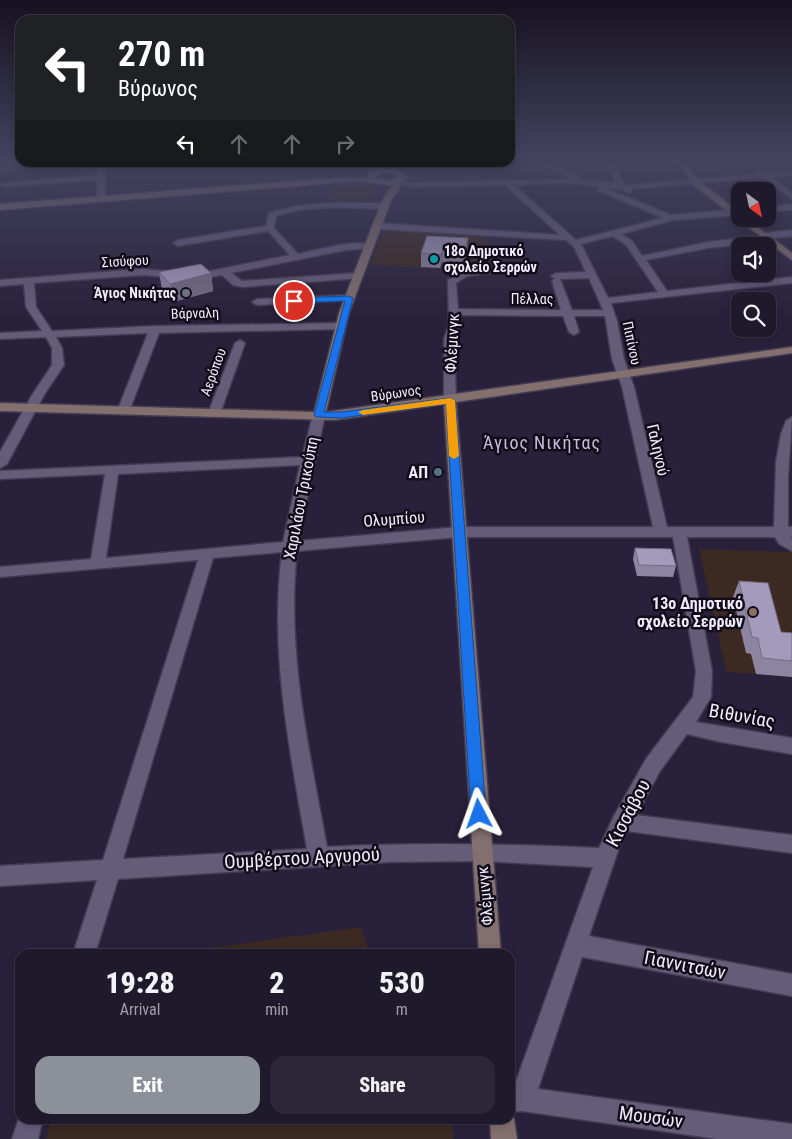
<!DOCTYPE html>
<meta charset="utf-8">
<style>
body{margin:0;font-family:"Roboto Condensed",sans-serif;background:#2c2638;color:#f1f3f6;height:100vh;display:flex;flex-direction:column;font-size:19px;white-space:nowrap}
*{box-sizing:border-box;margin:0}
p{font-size:16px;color:#a1a0a9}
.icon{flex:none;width:28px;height:28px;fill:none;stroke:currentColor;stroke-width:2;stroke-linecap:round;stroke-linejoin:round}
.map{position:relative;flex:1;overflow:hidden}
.sheet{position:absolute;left:15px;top:949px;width:500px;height:175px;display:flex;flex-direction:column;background:#1f192c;border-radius:15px;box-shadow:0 2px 8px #0003,0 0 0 1px #3c3848}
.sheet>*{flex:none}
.banner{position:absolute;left:15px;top:15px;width:500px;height:152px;border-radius:15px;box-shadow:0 2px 8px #0003,0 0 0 1px #3c3848;background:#202124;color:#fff;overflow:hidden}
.needle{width:32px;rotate:147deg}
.controls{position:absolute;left:731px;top:182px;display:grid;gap:10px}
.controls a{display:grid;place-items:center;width:45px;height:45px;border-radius:10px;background:#1f192c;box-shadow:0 2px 8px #0003,0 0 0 1px #3c3848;font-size:25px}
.pin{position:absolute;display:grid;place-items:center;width:42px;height:42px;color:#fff;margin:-21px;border:2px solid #fff;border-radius:50%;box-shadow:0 1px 5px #0007}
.me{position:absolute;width:55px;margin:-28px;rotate:356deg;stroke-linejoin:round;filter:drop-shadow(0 0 4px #0008)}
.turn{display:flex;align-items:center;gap:18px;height:105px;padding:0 20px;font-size:22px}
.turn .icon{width:65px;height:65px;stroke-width:2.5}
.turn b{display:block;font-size:35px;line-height:42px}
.lanes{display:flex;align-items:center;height:48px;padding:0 20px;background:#0003;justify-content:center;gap:25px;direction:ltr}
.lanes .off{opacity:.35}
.eta{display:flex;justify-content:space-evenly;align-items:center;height:85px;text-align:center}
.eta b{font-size:30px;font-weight:800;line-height:35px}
.action{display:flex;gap:10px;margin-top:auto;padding:10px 20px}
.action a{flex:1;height:58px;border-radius:15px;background:#8c9099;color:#fff;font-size:20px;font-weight:800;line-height:58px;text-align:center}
.action a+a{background:#2c2638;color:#f1f3f6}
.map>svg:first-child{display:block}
</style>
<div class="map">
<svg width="792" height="1139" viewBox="0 0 792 1139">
<rect width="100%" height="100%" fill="#29213b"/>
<!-- education -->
<g fill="#3b2922">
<polygon points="364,181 371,185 373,202 331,203 330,184"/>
<polygon points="385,228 478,234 482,235 502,265 457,270 370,265"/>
<polygon points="699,549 792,552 792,677 726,672"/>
<polygon points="361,927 370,954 164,954"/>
<polygon points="52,1119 453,1119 453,1139 46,1139"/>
</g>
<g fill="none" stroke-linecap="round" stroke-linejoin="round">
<!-- street casing -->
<g stroke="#433b51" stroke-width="3">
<g id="street">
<path d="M528,158h11l40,18v3l36,4 -9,-25h8l8,23 5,4 131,-11v-4h3l6,3 25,-2v4l-20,2 20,16v6l-29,-21 -132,11 1,2 -4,2 -7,-4 -18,-2 68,28 69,-6v6l-66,5 -53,14 11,7 10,15 66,-14 35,-4 5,3 -5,3 -35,4 -62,12 21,31 125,-14v6l-181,20 6,18 7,38 10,28 33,140h107l2,-65 5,-28 5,-13 6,-4 -4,59v51h4v10h-2l2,2v12l-13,-7 -4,-7h-88l25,134 -1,26 -15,25 96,16v16l-71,-12 -34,-8 -27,37 -24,44 156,20v18l-165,-22 -6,11 -32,94 203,38v22l-210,-39 -44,132 254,35v15h-75l-195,-28 -12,1v-24l4,-1 79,-220 -112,-6 -92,1 -271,17 -23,75h-22l24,-74 -97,6v-20l103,-6 95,-300 -198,17v-10l91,-8 14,-85 -105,5v-8l302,-14 11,-42 6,-4 6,4 -27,126 161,-14h194l-31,-140 -10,-28 -7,-43h-31l5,16 -5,3 -5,-3 -6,-16 -104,-1v9l-5,15 2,61 -6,4 -6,-4v-61l5,-15 -1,-44c10,-7 35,-19 46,-10l-5,3 -22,3 -11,7 2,26 103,1 -9,-29 3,-2 -4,-3 5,-3 30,-1 -12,-25 -8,-7 -190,-11 -4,-3 4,-3 184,12 -55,-50 -93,2 -18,-5 4,-2 14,3 159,-4zM571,183l31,4 -4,2 1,2 64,27 -87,22 -62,-55zM613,236l13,9 32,47 -50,6 -27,-54zM589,278l14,32h-31l-12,-31zM300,465l-17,77 -177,16 12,-84zM459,537h214l23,134 -3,26 -47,62 -32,57 -15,32c-91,-4 -181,-6 -272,-1 -18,-97 -41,-196 -30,-296zM282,552c-13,100 8,199 25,297l-184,10 90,-301z"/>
<polygon points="661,158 792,159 792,163 665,160"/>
<polygon points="32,162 50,162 0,171 0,168"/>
<polygon points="97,162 105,162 105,200 101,202 97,200 97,180 4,187 0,185 4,183 97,175"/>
<path d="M342,203h43l4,3 -4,3c-36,-1 -74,-5 -109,7l-2,12 24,26c16,-3 64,-17 76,-8l-2,2 -26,2 -115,23 11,8 115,-8 3,1v4l-118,9 -9,-2 -11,-10 -26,5 -53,-5 -109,8 2,24 16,24 103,-5 186,-3 5,3 -5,3 -182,4 -29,76 -6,4 -6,-4 30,-76 -92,4 6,11 2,17 -20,30 -37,69 -7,4v-16l32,-57 20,-30v-17l-6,-11 -46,2v-6l42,-2 -16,-24 -2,-23 -24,2v-6l143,-11 53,5 94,-19 -22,-24 -90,15 -5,-3 5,-3 88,-14 3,-13c24,-8 48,-10 73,-10z"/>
<polygon points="792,204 792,210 768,211 768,207"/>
<polygon points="792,230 792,236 765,239 761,236 765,233"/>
<polygon points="349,295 353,296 353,300 257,305 252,302 257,299"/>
<polygon points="240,340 245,343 221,411 219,414 211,414 209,411 235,343"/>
<polygon points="20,1115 20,1119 43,1119 38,1139 12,1139"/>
</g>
</g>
<!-- secondary casing -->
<g stroke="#433b51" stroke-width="3">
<g id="secondary">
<polygon points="676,158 684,158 698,180 740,213 740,219 747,219 792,253 792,260 692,184"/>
<path d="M376,169h19l13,8 -8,7 -1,6 -7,8 -43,115 -23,99 466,-65v6l-336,49 45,552h-22l-35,-550 -109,16 -335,-9v-8l314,9 25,-99 33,-87 12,-29 8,-11 -33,-5 -359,29v-6l320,-25 47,-1 2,-6zM380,173h13l6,4 -11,4 -14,-3z"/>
<polygon points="510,1110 514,1119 517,1139 491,1139 490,1119 510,1119"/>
</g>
</g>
<!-- primary casing -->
<g stroke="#433b51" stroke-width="3">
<polygon id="primary" points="20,159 20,162 23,163 0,166 0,162"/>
</g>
<!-- street -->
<use href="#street" fill="#655c7a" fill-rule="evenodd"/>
<!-- secondary -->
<use href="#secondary" fill="#826f6e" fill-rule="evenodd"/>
<!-- primary -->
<use href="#primary" fill="#9e8161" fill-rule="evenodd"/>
</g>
<!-- wall -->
<g fill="#8d84a1">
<polygon points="468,238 467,251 464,263 442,262 440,268 421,267 421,253"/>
<polygon points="159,272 211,273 213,291 173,302 162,290"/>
<polygon points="635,548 676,566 673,577 637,576 633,559"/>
<polygon points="739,581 781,632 792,633 792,677 756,674 751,654 746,653 733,597"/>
</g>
<!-- shaded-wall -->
<g fill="#736c83">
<polygon points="468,238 467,251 464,263 465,250"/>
<polygon points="443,248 442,262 440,268 441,255"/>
<polygon points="211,273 213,291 173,302 170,284"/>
</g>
<!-- building -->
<g fill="#a49abb" stroke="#736c83">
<polygon points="427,236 468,238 465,250 443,248 441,255 421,253"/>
<polygon points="201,264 211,273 170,284 159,272"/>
<polygon points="635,548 671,549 676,566 639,565"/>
<polygon points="739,581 768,583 781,632 792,633 792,661 762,658 758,638 752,637"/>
</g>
<!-- sky -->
<linearGradient id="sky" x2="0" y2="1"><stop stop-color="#171220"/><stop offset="0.5" stop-color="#434360"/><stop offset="1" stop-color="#434360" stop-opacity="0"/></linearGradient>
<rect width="792" height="318" fill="url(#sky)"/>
<!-- route -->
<polygon fill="#1a73e8" stroke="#114b97" points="349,296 353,298 324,412 341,412 450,398 455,400 486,814 484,819 479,821 474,819 471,814 446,404 341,418 316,417 314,415 345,301 294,303 290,301 294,298"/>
<!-- slow -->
<polygon fill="#f59e0b" points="450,398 455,400 459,456 454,459 449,456 446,404 363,415 358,412 363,410"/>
<!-- markers -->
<circle fill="#0f9aa8" stroke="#100d18" stroke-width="2" cx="434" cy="259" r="5"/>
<circle fill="#6b7280" stroke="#100d18" stroke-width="2" cx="186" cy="293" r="5"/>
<circle fill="#5c6f8a" stroke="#100d18" stroke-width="2" cx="438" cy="472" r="5"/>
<circle fill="#8d6e63" stroke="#100d18" stroke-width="2" cx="753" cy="612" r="5"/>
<g text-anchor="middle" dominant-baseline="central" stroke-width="5" stroke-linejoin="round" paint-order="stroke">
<!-- far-poi labels -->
<g font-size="14" font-weight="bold" fill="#f0ebfd" stroke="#100d18" text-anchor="start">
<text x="444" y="251">18ο Δημοτικό<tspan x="444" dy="16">σχολείο Σερρών</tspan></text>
<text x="176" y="293" text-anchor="end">Άγιος Νικήτας</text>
</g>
<!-- far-street labels -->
<g font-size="14" fill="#f0ebfd" stroke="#100d18">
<text transform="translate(125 261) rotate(-3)">Σισύφου</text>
<text x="532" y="299">Πέλλας</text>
<text transform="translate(195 313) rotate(-2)">Βάρναλη</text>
<text transform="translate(632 343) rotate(78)">Πιπίνου</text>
<text transform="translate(213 372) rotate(-70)">Αερόπου</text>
<text transform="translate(396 393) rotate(-8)">Βύρωνος</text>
</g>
<!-- street labels -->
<g font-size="16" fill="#f0ebfd" stroke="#100d18">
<text transform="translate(452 343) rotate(-87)">Φλέμινγκ</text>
<text transform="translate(658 450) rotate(77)">Γαληνού</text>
<text transform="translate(301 498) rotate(-79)">Χαριλάου Τρικούπη</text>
<text transform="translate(394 519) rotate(-4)">Ολυμπίου</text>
<text transform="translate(485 896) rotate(-95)">Φλέμινγκ</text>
</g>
<!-- poi labels -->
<g font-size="16" font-weight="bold" fill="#f0ebfd" stroke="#100d18" text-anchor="end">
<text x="428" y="472">ΑΠ</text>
<text x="743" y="603">13ο Δημοτικό<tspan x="743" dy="18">σχολείο Σερρών</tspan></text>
</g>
<!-- neighbourhood labels -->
<g font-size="18" letter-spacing="1" fill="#c6bddf" stroke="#100d18">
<text x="542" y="442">Άγιος Νικήτας</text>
</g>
<!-- near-street labels -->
<g font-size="19" fill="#f0ebfd" stroke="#100d18">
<text transform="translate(742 716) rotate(10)">Βιθυνίας</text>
<text transform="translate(628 813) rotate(-62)">Κισσάβου</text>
<text transform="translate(302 858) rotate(-3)">Ουμβέρτου Αργυρού</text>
<text transform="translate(685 965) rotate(11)">Γιαννιτσών</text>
<text transform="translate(651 1117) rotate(8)">Μουσών</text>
</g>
</g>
</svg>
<div class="controls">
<a><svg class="needle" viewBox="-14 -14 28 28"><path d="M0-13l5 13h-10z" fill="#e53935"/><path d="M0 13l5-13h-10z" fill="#a1a0a9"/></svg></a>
<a><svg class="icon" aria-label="sound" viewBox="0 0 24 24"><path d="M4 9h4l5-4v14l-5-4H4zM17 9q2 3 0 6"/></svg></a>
<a><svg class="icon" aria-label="search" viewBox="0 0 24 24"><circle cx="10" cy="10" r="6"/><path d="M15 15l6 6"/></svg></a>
</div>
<div class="pin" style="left:294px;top:301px;background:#d93025"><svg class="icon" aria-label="arrive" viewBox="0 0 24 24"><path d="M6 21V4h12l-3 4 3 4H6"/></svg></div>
<svg class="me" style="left:479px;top:814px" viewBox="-20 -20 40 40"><path d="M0-17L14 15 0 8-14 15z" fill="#1a73e8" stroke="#fff" stroke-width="4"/></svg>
<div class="banner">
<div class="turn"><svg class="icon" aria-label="left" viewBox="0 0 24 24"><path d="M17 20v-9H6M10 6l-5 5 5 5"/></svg><div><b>270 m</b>Βύρωνος</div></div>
<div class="lanes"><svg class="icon" aria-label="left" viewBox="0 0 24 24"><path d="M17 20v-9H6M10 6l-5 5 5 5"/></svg><svg class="icon off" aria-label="ahead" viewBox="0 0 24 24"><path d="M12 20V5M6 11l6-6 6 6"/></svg><svg class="icon off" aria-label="ahead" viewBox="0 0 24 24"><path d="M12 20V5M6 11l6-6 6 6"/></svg><svg class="icon off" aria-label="right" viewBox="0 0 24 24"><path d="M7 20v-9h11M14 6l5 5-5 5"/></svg></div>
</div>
<section class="sheet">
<div class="eta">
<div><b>19:28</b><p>Arrival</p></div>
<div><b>2</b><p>min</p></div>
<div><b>530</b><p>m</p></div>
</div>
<div class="action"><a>Exit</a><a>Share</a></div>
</section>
</div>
